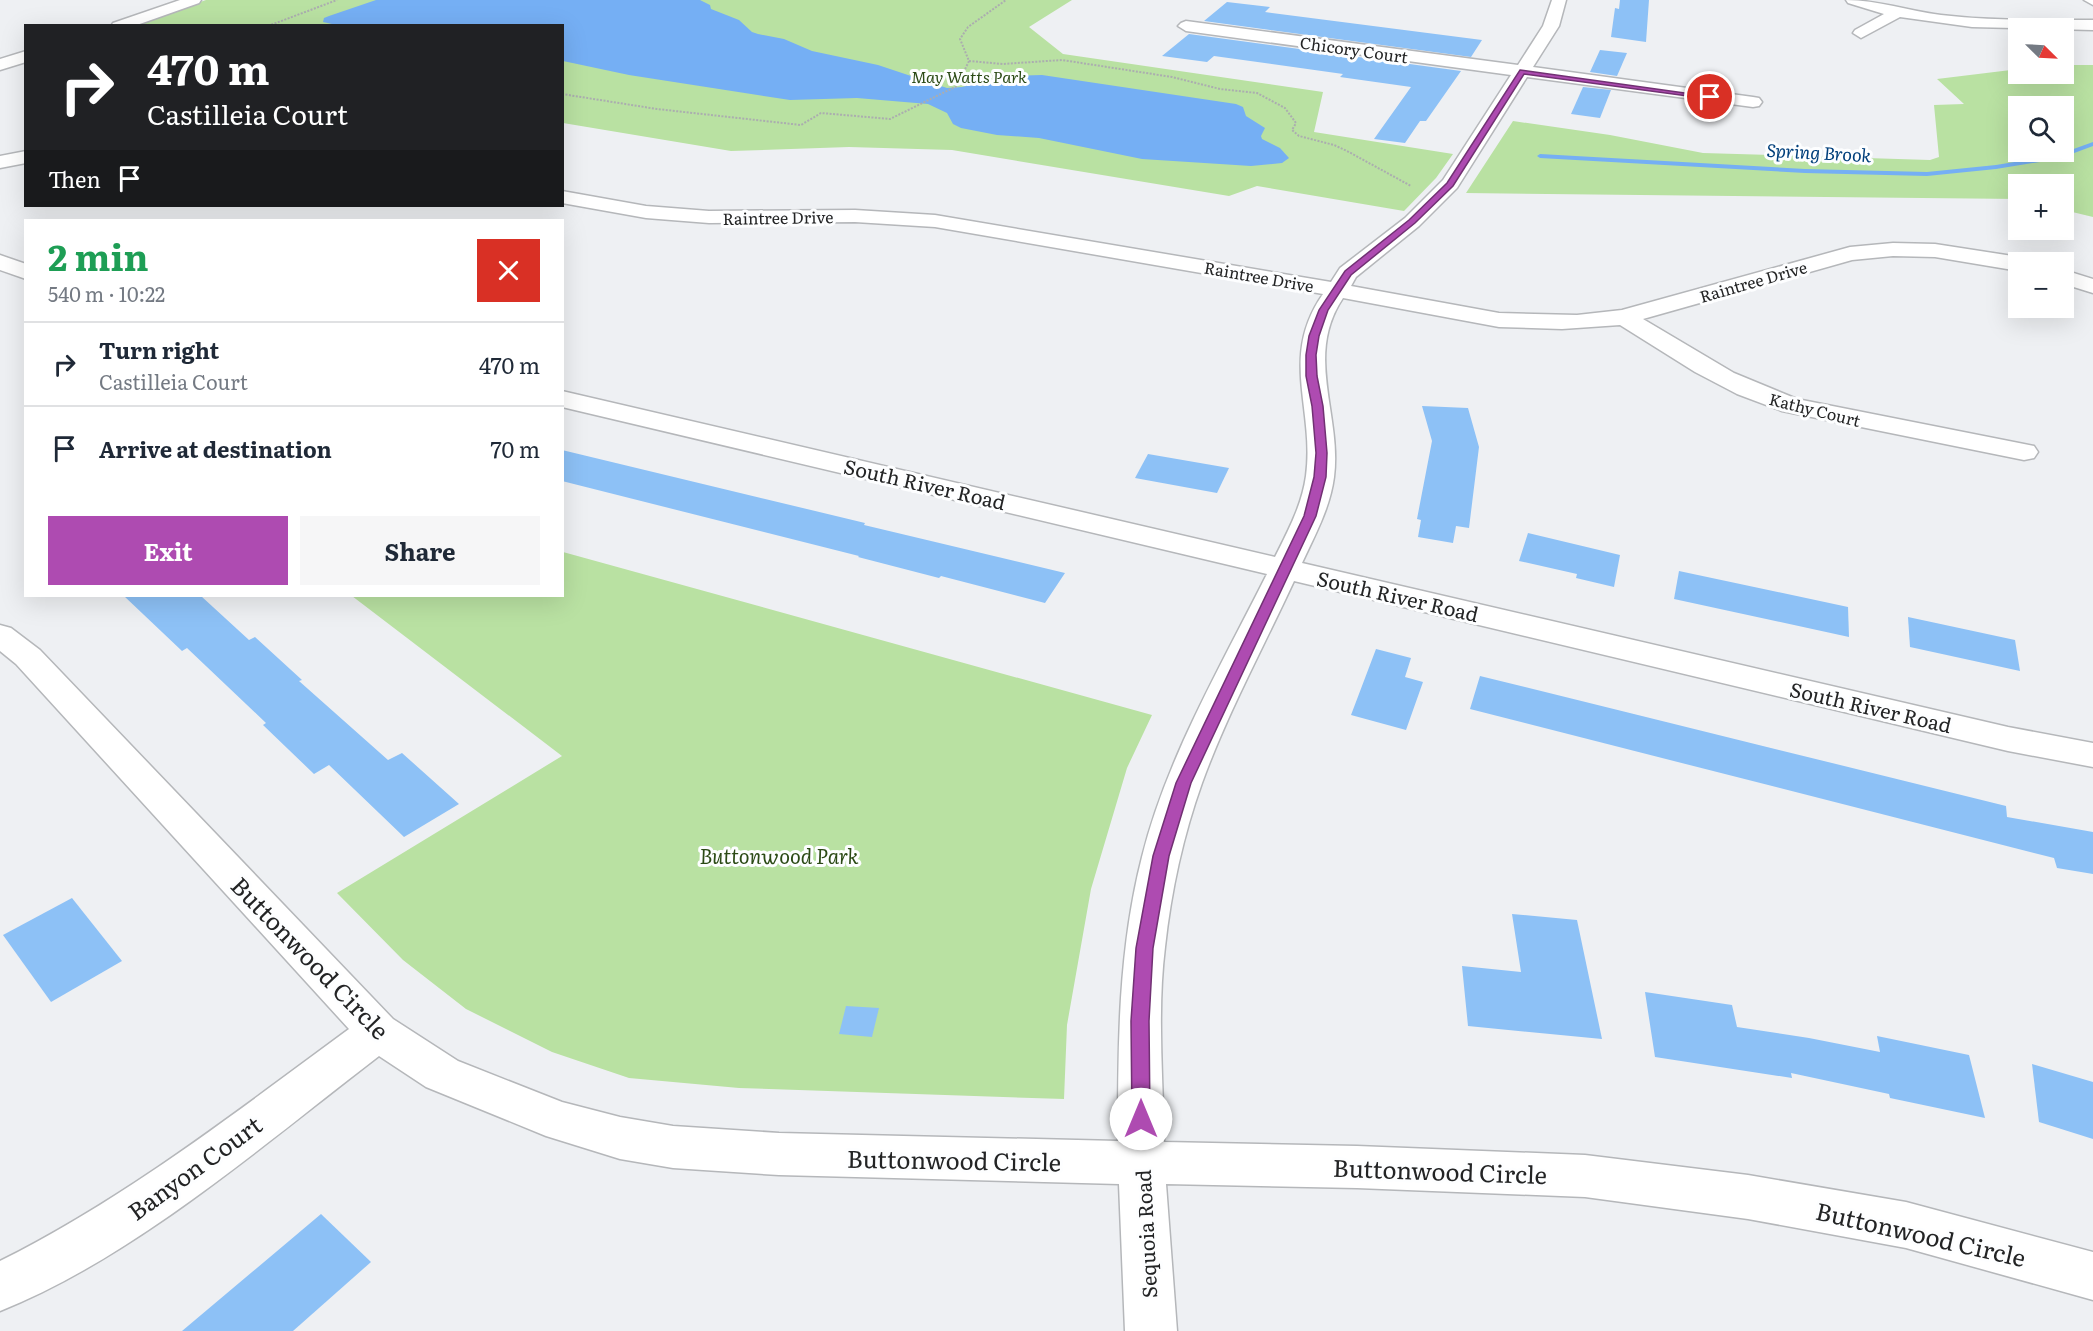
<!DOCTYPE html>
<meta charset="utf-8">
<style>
body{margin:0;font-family:Literata,serif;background:#f6f6f7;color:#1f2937;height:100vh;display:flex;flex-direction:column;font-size:22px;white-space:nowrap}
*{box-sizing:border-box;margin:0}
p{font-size:20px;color:#747a83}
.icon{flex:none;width:33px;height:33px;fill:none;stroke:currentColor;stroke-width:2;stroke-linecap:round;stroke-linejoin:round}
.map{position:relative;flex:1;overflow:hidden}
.side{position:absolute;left:24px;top:219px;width:540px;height:378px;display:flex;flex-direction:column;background:#fff;border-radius:0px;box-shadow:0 6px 24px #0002}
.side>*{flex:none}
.guide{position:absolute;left:24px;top:24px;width:540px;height:183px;border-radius:0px;box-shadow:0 6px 24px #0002;background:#202124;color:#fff;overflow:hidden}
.needle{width:39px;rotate:114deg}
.tools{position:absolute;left:2008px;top:18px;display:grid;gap:12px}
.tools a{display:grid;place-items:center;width:66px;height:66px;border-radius:0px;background:#fff;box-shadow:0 6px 24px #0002;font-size:30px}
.pin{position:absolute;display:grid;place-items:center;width:51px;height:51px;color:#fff;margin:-26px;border:3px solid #fff;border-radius:50%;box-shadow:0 2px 6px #0007}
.me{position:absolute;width:66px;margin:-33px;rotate:0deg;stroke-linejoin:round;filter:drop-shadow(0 0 4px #0008)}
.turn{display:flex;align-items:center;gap:21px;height:126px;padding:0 24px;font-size:27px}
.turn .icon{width:78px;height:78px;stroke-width:2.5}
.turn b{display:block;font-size:42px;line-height:51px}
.then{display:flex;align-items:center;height:57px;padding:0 24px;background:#0003;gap:12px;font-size:22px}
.round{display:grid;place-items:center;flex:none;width:63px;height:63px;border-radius:0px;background:#f6f6f7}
.head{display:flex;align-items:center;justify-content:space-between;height:102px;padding:0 24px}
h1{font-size:36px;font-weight:700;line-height:45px;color:#1e9e55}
.cta{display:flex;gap:12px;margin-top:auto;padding:12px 24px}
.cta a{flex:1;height:69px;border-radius:0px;background:#ae4bb1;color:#fff;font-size:24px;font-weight:700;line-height:69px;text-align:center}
.cta a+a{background:#f6f6f7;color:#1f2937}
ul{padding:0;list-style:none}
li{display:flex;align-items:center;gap:18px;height:84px;padding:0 24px;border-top:2px solid #e0e1e3}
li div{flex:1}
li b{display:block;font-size:22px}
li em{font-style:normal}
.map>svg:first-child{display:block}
</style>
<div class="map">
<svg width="2093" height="1331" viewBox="0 0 2093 1331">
<rect width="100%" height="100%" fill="#eef0f3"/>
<!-- green -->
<g fill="#b9e1a2" fill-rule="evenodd">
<polygon points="206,0 1072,0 1029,27 1063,54 1323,92 1314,132 1453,154 1436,178 1404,211 1257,186 1229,196 952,150 849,147 731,151 563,123 562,26 131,26"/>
<path d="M2064,65h29v152l-29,-7v-26h-45v15l-553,-6 47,-72 97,14 93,18 227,7 9,-3 -5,-52 30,-1 -27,-25 82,-10v5h45zM2019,106h45v46h-45z"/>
<polygon points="563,552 1152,715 1127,768 1091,889 1067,1025 1064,1099 739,1088 629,1078 552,1052 466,1009 403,960 337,893 562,756 352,596 562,596"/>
</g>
<!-- water -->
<polygon fill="#75aff4" points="376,0 700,0 710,5 711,9 739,20 752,32 758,34 784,39 812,51 878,65 947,88 962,87 1009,76 1042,75 1236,104 1243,107 1246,116 1265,128 1261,136 1262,139 1280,148 1289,158 1282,163 1251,166 1142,159 1039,138 997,135 961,128 953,124 947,113 928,104 857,98 790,100 629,75 563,61 562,26 341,26 323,22 324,18 329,16"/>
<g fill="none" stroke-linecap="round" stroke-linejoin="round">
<!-- stream -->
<polygon fill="#75aff4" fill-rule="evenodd" points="2093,142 2093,146 2058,159 1996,169 1927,176 1805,173 1540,158 1537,156 1540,154 1805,169 1927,172 1996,165 2057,155"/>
</g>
<!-- building -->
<g fill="#8dc1f6">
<polygon points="1620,0 1649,0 1646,42 1611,37 1615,8 1619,9"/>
<polygon points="1227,2 1270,7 1265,12 1482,40 1471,57 1204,21"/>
<polygon points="1189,34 1461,71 1426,121 1420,121 1405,143 1374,139 1411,87 1340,77 1343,74 1214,56 1207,62 1162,56"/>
<polygon points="1600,50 1627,53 1617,76 1590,72"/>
<polygon points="1583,87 1611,90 1600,118 1571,114"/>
<polygon points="1422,406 1468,408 1479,447 1469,528 1456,526 1453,543 1418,537 1421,520 1417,519 1432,441"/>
<polygon points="562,450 865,523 864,525 1065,573 1045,603 941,576 939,578 858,557 859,556 562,481"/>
<polygon points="1148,454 1229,468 1217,493 1135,478"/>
<polygon points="1528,533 1620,555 1614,587 1576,578 1577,574 1519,561"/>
<polygon points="1679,571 1848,607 1849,637 1674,599"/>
<polygon points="124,596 201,596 249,640 255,637 302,680 299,681 388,760 402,753 459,804 404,837 329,765 314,774 263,725 266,723 187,648 182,651"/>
<polygon points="1908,617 2015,640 2020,671 1910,647"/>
<polygon points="1376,649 1411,658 1405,677 1423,682 1406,730 1351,715"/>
<polygon points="1480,676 2006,806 2007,817 2093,832 2093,874 2057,868 2054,858 1470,709"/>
<polygon points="72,898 122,961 51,1002 3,935"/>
<polygon points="1512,914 1577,920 1602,1039 1468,1026 1462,966 1521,972"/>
<polygon points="1645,992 1732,1005 1737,1027 1809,1038 1880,1052 1877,1036 1969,1055 1985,1118 1890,1098 1889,1094 1791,1073 1792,1078 1655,1057"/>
<polygon points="846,1006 879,1008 872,1037 839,1034"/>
<polygon points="2032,1064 2093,1082 2093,1139 2039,1122"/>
<polygon points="321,1214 371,1262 293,1331 182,1331"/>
</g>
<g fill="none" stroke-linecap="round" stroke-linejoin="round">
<!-- minor casing -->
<g stroke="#b5b7ba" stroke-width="3">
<g id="minor">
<polygon points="180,0 201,0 199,3 134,26 111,26 113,23"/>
<path d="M1552,0h14l-7,26 -26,41 220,30 6,1 3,4 -3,4 -6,1 -226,-30 -70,111 -38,38 -63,51 -5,9 148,27 78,2 45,-5 228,-63 43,-4 42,1 84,13 8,2 2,3h-10v9l-84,-14 -42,-1 -41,4 -209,59 91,54 63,26 227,45 10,2 4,6 -4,6 -10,2 -242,-49 -45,-17 -42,-22 -75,-47 -58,4 -63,-2 -156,-29c-39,58 -1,117 -9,179 -4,31 -19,58 -32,86l706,164 85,16v24l-85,-16 -714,-170c-31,67 -67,133 -92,202 -19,53 -31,109 -37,164 -8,64 -2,131 -1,195l193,4 228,9 163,20 158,27 187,50v48l-187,-52 -158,-29 -163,-22 -228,-9 -191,-4 11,147h-52l-6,-147 -340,-9 -106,-7 -53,-9 -74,-23 -120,-49 -47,-31c-115,88 -244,201 -379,255v-50c126,-63 236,-149 349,-232l-333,-365 -16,-13v-26l11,3 29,22 353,369 65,42 104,41 58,15 53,9 106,7 339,8c0,-96 0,-190 24,-284 25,-100 79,-191 125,-283l-705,-167v-16l713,166c13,-26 27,-52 31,-81 9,-67 -27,-119 17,-182l-388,-67 -80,-5 -146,1 -63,-5 -84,-15v-12l84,15 63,5 146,-1 80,5 396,67 9,-14 65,-50 38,-38 68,-105 -325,-44 -8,-5 3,-3 5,-2 332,44 25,-39z"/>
<path d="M1846,0c32,0 63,11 95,15 50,6 101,5 152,5v10l-121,-3 -72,-10 -39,21 -8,-5 2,-3 29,-16 -36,-11z"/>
<polygon points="2084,0 2093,0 2093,5"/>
<polygon points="26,51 26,62 0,70 0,59"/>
<polygon points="26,151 26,163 0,168 0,156"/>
<polygon points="0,255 26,264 26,279 0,270"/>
<polygon points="2064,270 2093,279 2093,293 2064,284"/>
</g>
</g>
<!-- path -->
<g stroke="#abadaf" stroke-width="2" stroke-dasharray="2 1.5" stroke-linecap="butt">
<polyline points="268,26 337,0"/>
<polyline points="969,61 1003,64 1062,60 1172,77 1220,89 1257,93 1285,108 1296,123 1292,130 1299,136 1334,145 1347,151 1411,186"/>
<polyline points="562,94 657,109 801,125 821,113 890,119 957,86 969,61 960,39 968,27 1006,0"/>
</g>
<!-- minor -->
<use href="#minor" fill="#fff" fill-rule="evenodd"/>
</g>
<!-- route -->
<polygon fill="#ae4bb1" stroke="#713173" stroke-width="1.5" points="1520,70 1713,97 1710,99 1524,74 1453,186 1415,223 1351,275 1328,310 1319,336 1316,355 1317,376 1323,406 1327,453 1326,477 1316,516 1191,783 1169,856 1153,948 1149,1021 1150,1119 1148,1125 1141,1127 1134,1125 1132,1119 1131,1021 1136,948 1153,856 1176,783 1304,516 1314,477 1316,453 1312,406 1306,376 1306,355 1309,336 1319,310 1345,271 1409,220 1447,183"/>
<g text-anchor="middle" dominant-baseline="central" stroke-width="6" stroke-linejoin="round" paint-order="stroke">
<!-- far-street labels -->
<g font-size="16" fill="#232425" stroke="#fdfeff">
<text transform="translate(1354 49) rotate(8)">Chicory Court</text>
<text transform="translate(778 217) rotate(-1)">Raintree Drive</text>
<text transform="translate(1259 276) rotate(10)">Raintree Drive</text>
<text transform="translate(1753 281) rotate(-16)">Raintree Drive</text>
<text transform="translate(1815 409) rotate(14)">Kathy Court</text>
</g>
<!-- far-park labels -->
<g font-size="16" font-style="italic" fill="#2b4a15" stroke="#fdfeff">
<text x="969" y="76">May Watts Park</text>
</g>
<!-- far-water labels -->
<g font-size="18" font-style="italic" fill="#003f7b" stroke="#fdfeff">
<text transform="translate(1819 152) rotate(3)">Spring Brook</text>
</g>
<!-- street labels -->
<g font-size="20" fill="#232425" stroke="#fdfeff">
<text transform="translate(925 483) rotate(13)">South River Road</text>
<text transform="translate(1398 595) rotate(13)">South River Road</text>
<text transform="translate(1871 706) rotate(13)">South River Road</text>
<text transform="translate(1145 1234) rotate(-93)">Sequoia Road</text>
</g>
<!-- park labels -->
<g font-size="20" font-style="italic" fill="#2b4a15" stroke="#fdfeff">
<text x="779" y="855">Buttonwood Park</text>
</g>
<!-- near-street labels -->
<g font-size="24" fill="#232425" stroke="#fdfeff">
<text transform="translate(311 957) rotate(46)">Buttonwood Circle</text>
<text transform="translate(954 1159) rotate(1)">Buttonwood Circle</text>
<text transform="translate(194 1167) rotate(-36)">Banyon Court</text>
<text transform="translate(1440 1170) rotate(2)">Buttonwood Circle</text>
<text transform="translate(1921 1233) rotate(13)">Buttonwood Circle</text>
</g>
</g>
</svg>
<div class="tools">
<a><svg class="needle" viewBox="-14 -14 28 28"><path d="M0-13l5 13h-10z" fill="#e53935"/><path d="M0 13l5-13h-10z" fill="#747a83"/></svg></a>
<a><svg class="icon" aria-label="search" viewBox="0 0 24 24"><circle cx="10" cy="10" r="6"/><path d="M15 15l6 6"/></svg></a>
<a>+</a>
<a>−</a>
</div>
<div class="pin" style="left:1710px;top:97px;background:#d93025"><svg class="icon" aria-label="arrive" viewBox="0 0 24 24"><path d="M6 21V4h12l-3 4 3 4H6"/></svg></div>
<svg class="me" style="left:1141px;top:1119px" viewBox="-20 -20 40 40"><circle r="19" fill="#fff"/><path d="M0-13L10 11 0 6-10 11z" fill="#ae4bb1"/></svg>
<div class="guide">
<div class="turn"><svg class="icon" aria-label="right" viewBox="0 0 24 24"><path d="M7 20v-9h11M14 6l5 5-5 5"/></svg><div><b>470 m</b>Castilleia Court</div></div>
<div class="then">Then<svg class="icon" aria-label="arrive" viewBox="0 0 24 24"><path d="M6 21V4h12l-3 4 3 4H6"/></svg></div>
</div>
<section class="side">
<div class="head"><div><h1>2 min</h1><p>540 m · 10:22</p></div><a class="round" style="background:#d93025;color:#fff"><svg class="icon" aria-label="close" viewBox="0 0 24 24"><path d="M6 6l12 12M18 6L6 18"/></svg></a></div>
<ul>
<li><svg class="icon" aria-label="right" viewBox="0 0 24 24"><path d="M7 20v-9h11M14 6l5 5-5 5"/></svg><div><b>Turn right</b><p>Castilleia Court</p></div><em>470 m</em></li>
<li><svg class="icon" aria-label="arrive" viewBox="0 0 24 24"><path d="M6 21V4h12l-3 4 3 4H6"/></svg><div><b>Arrive at destination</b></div><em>70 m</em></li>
</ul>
<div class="cta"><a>Exit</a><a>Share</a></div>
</section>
</div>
